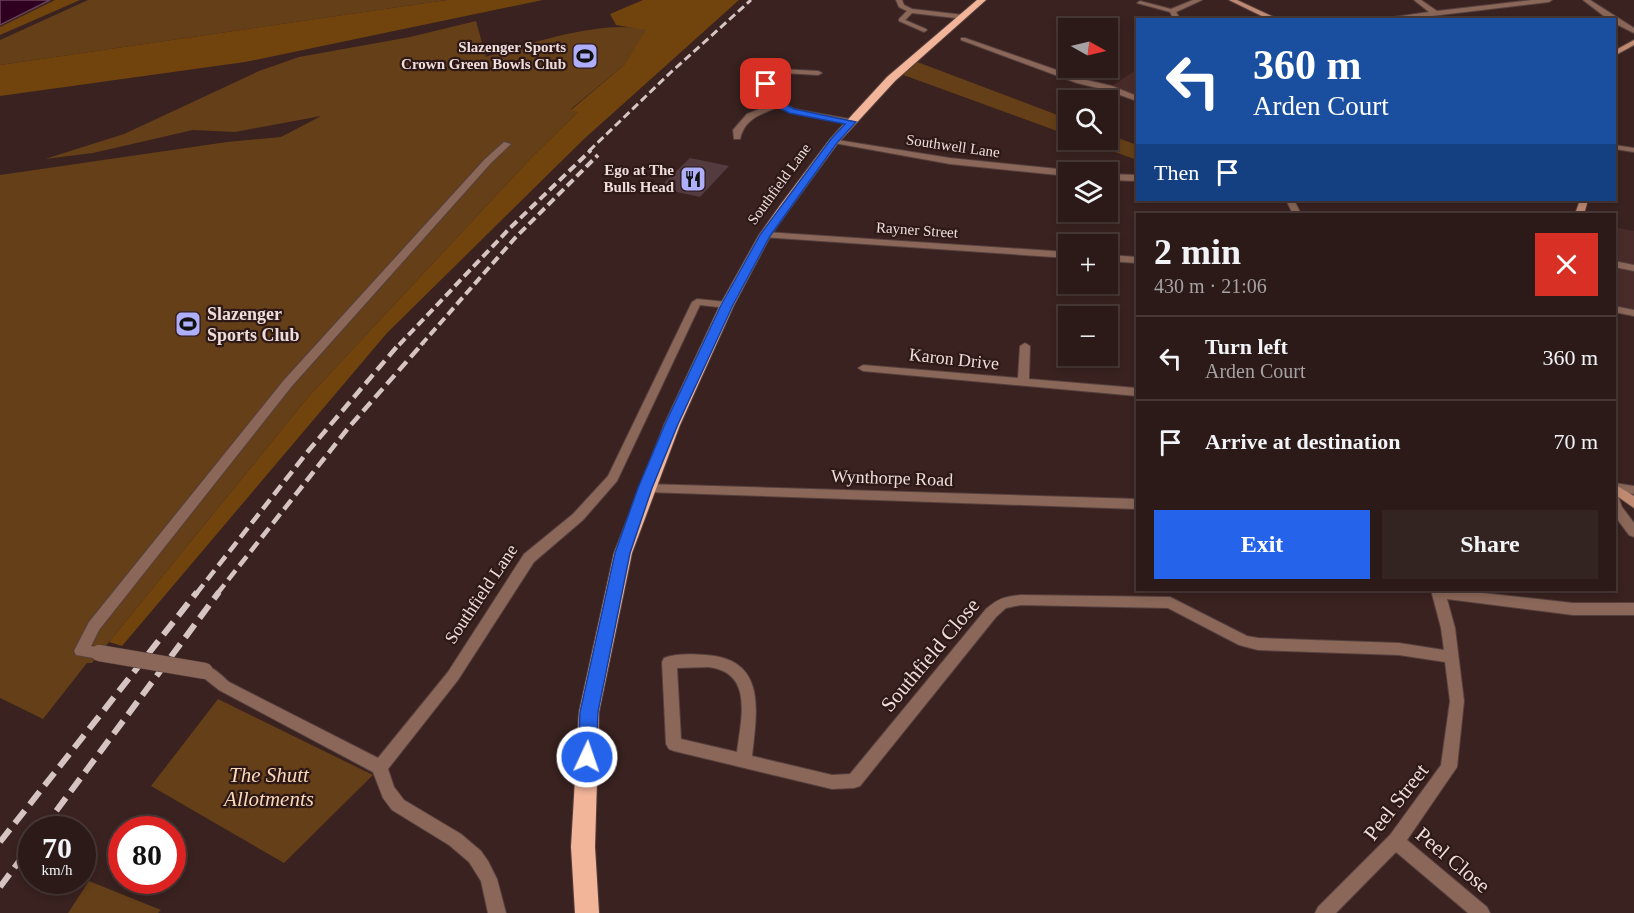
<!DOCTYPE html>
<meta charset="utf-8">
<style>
body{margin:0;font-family:"Times New Roman",serif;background:#332321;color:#f1f3f6;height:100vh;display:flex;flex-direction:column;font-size:22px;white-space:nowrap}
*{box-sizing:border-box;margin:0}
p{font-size:20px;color:#a6a1a2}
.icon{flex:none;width:33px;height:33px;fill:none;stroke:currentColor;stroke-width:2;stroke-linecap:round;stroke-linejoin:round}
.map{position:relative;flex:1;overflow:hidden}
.details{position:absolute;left:1136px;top:213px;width:480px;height:378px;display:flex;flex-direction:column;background:#2b1a18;border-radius:0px;box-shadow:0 3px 9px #0003,0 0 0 2px #473837}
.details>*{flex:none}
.hud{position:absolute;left:1136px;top:18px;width:480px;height:183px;border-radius:0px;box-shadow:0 3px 9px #0003,0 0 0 2px #473837;background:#1a4fa0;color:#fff;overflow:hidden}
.needle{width:39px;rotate:98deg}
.fabs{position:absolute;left:1058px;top:18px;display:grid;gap:12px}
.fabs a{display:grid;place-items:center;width:60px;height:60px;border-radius:0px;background:#2b1a18;box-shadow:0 3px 9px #0003,0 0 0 2px #473837;font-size:30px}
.speed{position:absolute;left:18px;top:816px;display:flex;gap:12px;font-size:30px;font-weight:700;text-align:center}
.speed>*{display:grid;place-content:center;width:78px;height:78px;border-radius:50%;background:#2b1a18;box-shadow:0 3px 9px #0003,0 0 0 2px #473837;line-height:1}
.speed small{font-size:15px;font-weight:400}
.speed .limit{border:9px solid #d22;background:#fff;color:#111}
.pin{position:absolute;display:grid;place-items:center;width:51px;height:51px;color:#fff;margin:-26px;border-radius:12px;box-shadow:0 3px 9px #0006}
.me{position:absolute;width:66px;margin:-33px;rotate:3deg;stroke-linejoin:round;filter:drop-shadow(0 0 4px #0008)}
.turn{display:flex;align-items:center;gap:21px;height:126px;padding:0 18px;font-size:27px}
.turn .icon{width:78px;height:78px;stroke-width:2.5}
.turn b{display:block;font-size:42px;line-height:51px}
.then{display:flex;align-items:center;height:57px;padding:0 18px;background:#0003;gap:12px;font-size:22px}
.round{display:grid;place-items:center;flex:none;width:63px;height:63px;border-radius:0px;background:#332321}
.overview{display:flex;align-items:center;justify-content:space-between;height:102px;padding:0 18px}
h1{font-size:36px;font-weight:600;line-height:45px}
.primary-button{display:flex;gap:12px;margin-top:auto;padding:12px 18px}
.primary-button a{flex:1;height:69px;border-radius:0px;background:#2563eb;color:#fff;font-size:24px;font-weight:600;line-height:69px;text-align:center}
.primary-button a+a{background:#332321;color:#f1f3f6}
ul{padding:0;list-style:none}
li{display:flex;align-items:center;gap:18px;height:84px;padding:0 18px;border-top:2px solid #473837}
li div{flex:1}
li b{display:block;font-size:22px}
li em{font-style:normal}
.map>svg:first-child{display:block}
</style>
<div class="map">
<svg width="1634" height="913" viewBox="0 0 1634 913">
<rect width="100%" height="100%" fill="#392220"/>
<!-- built -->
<g fill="#492c2a">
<polygon points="1133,72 1137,72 1137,99 1109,88"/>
<polygon points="1614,227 1634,231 1634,313 1614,308"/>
</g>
<!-- green -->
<g fill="#643f17">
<polygon points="88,0 447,0 0,65 0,40"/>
<path d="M476,21l10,36c40,-13 121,-39 161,-27l-23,35 -53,44 8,2 -48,47 -222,238 -200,246 -17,21h-5l-44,56 -43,-21v-523l227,-33 54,-5 40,-21 -86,16 -42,-2 -100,23 -48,6 79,-25 135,-63 40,-14 111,-20z"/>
<polygon points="912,60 1068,119 1068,135 898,73"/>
<polygon points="1107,134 1137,145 1137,160 1082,140 1107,140"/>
<polygon points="218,699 373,775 284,863 151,786"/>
<polygon points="89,881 161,910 158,913 68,913"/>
</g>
<!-- forest -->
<g fill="#71440e">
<polygon points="55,0 80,0 0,35 0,27"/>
<polygon points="447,0 543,0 245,62 0,96 0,65"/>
<polygon points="643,0 739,0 584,139 387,333 122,646 109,642 309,396 531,158 578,112 571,110 624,65 646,30 616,25 610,14"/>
</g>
<!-- water -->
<polygon fill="#300021" stroke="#694259" stroke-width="1.5" points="0,0 50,0 0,25"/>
<!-- building -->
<polygon fill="#533b40" points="690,158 729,166 700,197 659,188"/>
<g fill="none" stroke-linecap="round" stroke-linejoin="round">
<!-- minor casing -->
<g stroke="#56403e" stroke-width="2">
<g id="minor">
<polygon points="896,0 902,0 904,5 912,9 964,15 967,17 964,19 912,13 905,20 926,29 927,30 924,32 899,21 899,19 907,11 899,7"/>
<polygon points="1193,0 1202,0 1176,12 1181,20 1174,20 1170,12 1137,3 1140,1 1171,9"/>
<polygon points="1414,0 1421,0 1437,11 1532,0 1552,0 1549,2 1398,20 1373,20 1429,12"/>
<polygon points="1583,0 1590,0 1634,28 1634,33 1614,23 1614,20 1609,20"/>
<polygon points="961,38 965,38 1082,79 1112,86 1137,96 1137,101 1106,90 1077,83 961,40"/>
<path d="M779,69l39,2 4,2 -4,2 -34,-2 -14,11 11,18 13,7 61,11v4l-63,-11 -14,-6c-18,8 -33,11 -38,32h-6l-1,-9 14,-16 27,-11 -12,-19z"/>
<polygon points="831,139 950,158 1068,170 1072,172 1068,172 1068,176 950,164 834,143 831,143"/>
<polygon points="504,142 511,144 491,163 292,386 99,630 91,646 104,649 106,653 104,657 99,659 76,655 74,651 89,622 284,380 485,159"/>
<polygon points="1614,145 1634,148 1634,152 1614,149"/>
<polygon points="1107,174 1137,175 1137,181 1107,180"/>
<polygon points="1286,200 1294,200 1301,214 1293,214"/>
<polygon points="765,232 1068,252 1068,258 762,237 760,235"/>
<polygon points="1107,255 1137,257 1137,263 1107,261"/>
<polygon points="1614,261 1634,265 1634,271 1614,267"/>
<path d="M697,299l30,3 5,3 -5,3 -27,-3 -83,176 -34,39 -49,42 -76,118 -70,89 6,18 10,13 57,34 20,17 7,10 9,18 9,34h-18l-7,-32 -12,-19 -20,-17 -57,-35 -9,-12 -10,-26 -154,-82 -19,-15 -2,-4 2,-4c11,-4 21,8 29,15l149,76 70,-86 76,-118 49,-40 35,-38 84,-174z"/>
<polygon points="1025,343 1030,346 1029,379 1137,388 1137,396 863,371 858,368 863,365 1018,378 1020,346"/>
<polygon points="646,484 1137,499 1137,509 646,492 640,488"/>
<path d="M1431,590h24l118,13h61v12h-61l-126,-16 8,29 9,73 -7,66 -50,73 80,67 3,6h-22l-72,-61 -60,61h-21l3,-6 72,-72 51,-70 9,-64 -5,-39 -46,-7 -141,-5 -19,-5 -71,-37 -147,-3 -15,3 -10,9 -136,169 -6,2 -22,1 -158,-38 -5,-2 -3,-5 -4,-82 2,-4c12,-5 29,-4 42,-3 61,4 51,56 46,101l80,19 18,-1 136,-165c13,-11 18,-12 35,-14l149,2 77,39 11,2 141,5 45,7 -3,-22zM708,667c46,5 33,52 29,85l-56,-13 -4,-71z"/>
</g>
</g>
<!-- tertiary casing -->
<g stroke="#56403e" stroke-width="2">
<g id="tertiary">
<polygon points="1614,306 1634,310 1634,316 1614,312"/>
<polygon points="1614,483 1634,486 1634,494 1614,491"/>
<polygon points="1614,494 1618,496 1622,507 1634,523 1634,537 1629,535 1614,515"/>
</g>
</g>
<!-- secondary casing -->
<g stroke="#56403e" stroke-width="2">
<g id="secondary">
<polygon points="1229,0 1237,0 1280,20 1270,20"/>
<polygon points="1634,40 1634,45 1614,56 1614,51"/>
<polygon points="1580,200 1588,200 1584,214 1575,214"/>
<polygon points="1614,484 1634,496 1634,508 1614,494"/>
</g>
</g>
<!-- trunk casing -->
<g stroke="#56403e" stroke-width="2">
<polygon id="trunk" points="977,0 986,0 895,81 838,143 789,210 771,235 734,305 680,425 632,553 599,712 595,847 599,913 575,913 571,847 579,712 614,553 664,425 720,305 759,235 781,204 830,139 887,77"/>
</g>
<!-- minor -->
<use href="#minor" fill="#8a6758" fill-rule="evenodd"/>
<!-- tertiary -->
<use href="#tertiary" fill="#8a6758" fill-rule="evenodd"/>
<!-- secondary -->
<use href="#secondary" fill="#c08a72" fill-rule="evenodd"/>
<!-- trunk -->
<use href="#trunk" fill="#f2b59a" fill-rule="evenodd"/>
<!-- rail-far3 -->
<polyline stroke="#d5c4c2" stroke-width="3" stroke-dasharray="8 4" stroke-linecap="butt" points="589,151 669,74 751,0"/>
<!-- rail-far2 -->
<g stroke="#d5c4c2" stroke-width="4" stroke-dasharray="9 4.5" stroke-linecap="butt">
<polyline points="399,345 510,228 591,150"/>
<polyline points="421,345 515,238 598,155"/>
</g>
<!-- rail-far1 -->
<g stroke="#d5c4c2" stroke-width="4.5" stroke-dasharray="12 6" stroke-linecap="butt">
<polyline points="196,594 309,450 400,343"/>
<polyline points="217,594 349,427 423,343"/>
</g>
<!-- rail -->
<g stroke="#d5c4c2" stroke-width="6" stroke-dasharray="16 8" stroke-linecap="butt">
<polyline points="42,830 219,592"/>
<polyline points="0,842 197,592"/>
<polyline points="0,887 32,844"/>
</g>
<!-- minor-bridge casing -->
<g stroke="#56403e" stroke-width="17" stroke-linecap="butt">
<polyline id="minor-bridge" points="99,653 205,671"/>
</g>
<!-- minor-bridge -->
<use href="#minor-bridge" stroke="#8a6758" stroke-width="16"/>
</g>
<!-- route -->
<polygon fill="#2563eb" stroke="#184099" stroke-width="1.5" points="763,82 769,82 781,102 794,109 856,122 837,143 770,236 733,305 678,424 652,488 630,553 598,712 596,757 593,763 587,765 581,763 578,757 580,712 615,553 638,488 665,424 721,305 760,235 831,139 845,124 789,113 775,106 762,84"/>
<!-- icons -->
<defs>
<g id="stadium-square" transform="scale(1.35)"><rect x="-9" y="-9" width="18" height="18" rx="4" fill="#afaefa" stroke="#2e1917"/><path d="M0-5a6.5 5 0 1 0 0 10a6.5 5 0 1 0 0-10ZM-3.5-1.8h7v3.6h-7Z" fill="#111"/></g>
<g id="restaurant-square" transform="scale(1.35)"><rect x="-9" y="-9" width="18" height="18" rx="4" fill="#afaefa" stroke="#2e1917"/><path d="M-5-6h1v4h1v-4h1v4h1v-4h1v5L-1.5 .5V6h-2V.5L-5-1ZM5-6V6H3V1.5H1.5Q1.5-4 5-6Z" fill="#111"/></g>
</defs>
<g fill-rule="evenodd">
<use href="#stadium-square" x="585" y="56"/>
<use href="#restaurant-square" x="693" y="179"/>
<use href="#stadium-square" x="188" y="324"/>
</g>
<g text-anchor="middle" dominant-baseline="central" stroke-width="4.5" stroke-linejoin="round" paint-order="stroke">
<!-- far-poi labels -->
<g font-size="15" font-weight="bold" fill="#eddddb" stroke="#2e1917" text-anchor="end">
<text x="566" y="47">Slazenger Sports<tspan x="566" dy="17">Crown Green Bowls Club</tspan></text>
<text x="674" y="170">Ego at The<tspan x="674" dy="17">Bulls Head</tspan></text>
</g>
<!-- far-street labels -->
<g font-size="15" fill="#eddddb" stroke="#2e1917">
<text transform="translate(953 146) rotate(8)">Southwell Lane</text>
<text transform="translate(779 184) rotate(-54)">Southfield Lane</text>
<text transform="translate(917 230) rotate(4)">Rayner Street</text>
</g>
<!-- poi labels -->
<g font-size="18" font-weight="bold" fill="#eddddb" stroke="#2e1917" text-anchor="start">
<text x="207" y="314">Slazenger<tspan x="207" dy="21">Sports Club</tspan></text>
</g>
<!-- street labels -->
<g font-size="18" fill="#eddddb" stroke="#2e1917">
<text transform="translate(954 359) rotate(6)">Karon Drive</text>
<text transform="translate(892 478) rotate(2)">Wynthorpe Road</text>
<text transform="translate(481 594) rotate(-56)">Southfield Lane</text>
</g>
<!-- near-street labels -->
<g font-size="21" fill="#eddddb" stroke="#2e1917">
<text transform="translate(930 655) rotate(-50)">Southfield Close</text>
<text transform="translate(1396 802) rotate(-52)">Peel Street</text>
<text transform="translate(1453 860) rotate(40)">Peel Close</text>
</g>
<!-- near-park labels -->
<g font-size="21" font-style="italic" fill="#fbd9b9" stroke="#2e1917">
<text x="269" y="775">The Shutt<tspan x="269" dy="24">Allotments</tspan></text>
</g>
</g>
</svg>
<div class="fabs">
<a><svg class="needle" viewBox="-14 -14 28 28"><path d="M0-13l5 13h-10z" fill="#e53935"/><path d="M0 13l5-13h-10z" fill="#a6a1a2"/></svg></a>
<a><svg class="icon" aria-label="search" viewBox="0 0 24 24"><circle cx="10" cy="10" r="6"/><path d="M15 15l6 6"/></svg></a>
<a><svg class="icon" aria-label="layers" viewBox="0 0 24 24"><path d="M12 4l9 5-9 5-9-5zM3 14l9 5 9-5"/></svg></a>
<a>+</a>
<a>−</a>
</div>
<div class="speed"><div>70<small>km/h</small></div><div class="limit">80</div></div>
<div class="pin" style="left:766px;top:84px;background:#d93025"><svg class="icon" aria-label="arrive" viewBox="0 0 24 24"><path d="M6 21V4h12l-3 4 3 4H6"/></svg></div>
<svg class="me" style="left:587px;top:757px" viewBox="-20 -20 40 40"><circle r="17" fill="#2563eb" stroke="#fff" stroke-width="3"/><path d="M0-11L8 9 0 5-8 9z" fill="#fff"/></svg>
<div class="hud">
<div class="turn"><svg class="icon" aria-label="left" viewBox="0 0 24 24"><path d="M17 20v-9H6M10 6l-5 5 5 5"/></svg><div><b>360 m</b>Arden Court</div></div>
<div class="then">Then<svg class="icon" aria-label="arrive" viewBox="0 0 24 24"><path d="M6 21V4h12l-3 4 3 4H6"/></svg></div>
</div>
<section class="details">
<div class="overview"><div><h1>2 min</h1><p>430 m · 21:06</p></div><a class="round" style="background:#d93025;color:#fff"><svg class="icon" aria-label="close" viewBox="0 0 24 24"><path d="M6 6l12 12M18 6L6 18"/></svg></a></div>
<ul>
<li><svg class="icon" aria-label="left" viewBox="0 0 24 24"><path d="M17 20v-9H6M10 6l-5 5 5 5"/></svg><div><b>Turn left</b><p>Arden Court</p></div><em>360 m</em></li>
<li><svg class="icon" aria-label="arrive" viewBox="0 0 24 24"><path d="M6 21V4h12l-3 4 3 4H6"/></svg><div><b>Arrive at destination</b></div><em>70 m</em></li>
</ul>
<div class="primary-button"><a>Exit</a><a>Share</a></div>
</section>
</div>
